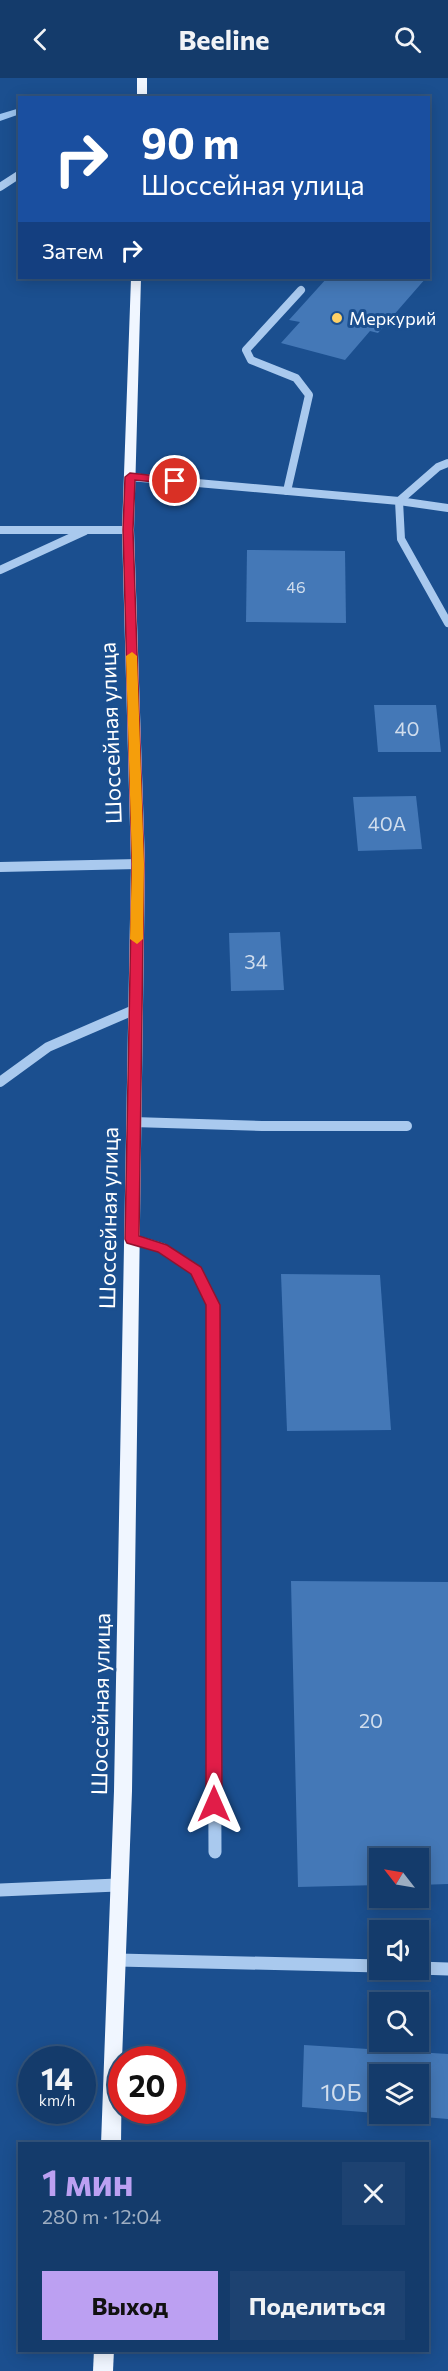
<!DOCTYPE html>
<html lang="ru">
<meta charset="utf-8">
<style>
body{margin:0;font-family:Commissioner,sans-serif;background:#1d4271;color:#f1f3f6;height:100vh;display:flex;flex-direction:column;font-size:22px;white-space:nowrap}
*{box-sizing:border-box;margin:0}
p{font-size:20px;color:#9dadc1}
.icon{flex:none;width:33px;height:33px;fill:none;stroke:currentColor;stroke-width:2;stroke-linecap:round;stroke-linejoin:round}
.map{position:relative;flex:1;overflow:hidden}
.details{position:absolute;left:18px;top:2064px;width:411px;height:210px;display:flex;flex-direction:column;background:#143b6b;border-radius:0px;box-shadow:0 3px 15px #0003,0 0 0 2px #33557e}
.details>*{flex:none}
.top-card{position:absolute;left:18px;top:18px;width:412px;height:183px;border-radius:0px;box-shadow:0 3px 15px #0003,0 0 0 2px #33557e;background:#1a4fa0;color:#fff;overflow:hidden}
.needle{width:39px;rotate:301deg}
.tools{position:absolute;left:369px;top:1770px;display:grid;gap:12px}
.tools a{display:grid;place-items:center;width:60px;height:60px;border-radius:0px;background:#143b6b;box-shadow:0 3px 15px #0003,0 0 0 2px #33557e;font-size:30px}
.speed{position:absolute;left:18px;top:1968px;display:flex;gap:12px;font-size:30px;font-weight:700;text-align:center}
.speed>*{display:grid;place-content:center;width:78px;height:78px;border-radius:50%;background:#143b6b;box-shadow:0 3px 15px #0003,0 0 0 2px #33557e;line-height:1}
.speed small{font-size:15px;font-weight:400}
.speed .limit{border:9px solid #d22;background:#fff;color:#111}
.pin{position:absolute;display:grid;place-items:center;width:51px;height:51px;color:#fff;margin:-26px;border:3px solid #fff;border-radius:50%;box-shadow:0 2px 6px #0007}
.me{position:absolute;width:66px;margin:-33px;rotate:0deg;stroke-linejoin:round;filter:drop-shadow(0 0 4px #0008)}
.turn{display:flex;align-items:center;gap:21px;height:126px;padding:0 24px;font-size:27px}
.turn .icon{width:78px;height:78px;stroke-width:2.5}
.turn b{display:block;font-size:42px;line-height:51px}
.then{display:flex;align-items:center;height:57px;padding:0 24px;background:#0003;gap:12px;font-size:22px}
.round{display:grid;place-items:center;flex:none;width:63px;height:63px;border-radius:0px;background:#1d4271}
.head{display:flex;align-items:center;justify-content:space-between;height:102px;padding:0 24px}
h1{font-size:36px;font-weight:700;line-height:45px;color:#bca0f2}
.button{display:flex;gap:12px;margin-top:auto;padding:12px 24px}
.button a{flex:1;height:69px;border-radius:0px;background:#bca0f2;color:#111;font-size:24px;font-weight:700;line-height:69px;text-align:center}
.button a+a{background:#1d4271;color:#f1f3f6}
header{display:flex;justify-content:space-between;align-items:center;height:78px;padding:0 24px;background:#143b6b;font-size:27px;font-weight:700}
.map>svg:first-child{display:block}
</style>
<header><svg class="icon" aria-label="back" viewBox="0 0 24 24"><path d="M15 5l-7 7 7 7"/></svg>Beeline<svg class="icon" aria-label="search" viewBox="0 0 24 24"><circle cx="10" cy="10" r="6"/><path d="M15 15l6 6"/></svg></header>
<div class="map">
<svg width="448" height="2293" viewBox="0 0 448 2293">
<rect width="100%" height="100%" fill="#1b4f8f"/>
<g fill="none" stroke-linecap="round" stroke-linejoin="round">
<!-- stream -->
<polygon fill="#9cc4f0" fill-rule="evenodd" points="20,30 20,36 0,43 0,36"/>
</g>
<!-- building -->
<g fill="#4478b7" fill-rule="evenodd">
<polygon points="327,200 426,200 378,255 370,253 345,282 281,265 300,244 289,242"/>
<polygon points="247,472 345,473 346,545 246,544"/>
<polygon points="374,627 436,627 441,674 378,674"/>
<polygon points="416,718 422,771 358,773 353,719"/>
<polygon points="280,854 284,912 231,913 229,855"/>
<polygon points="281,1196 380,1197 391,1352 287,1353"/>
<polygon points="291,1503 448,1504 448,1806 418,1807 418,1780 380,1780 380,1807 298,1809"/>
<path d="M304,1967l144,9v65l-146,-12zM380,1996h38v40h-38z"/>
</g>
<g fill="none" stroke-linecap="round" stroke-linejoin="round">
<!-- minor-far2 -->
<g stroke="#a9c9ee" stroke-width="8">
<polyline points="0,109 20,96"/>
<polyline points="130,399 399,423 401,461 448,545"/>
<polyline points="287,413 309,317 296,300 251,282 246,272 301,212"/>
<polyline points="399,423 438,389 448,385"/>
<polyline points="399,423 448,430"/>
<polyline points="0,452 128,452"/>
<polyline points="0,492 85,453"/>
</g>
<!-- minor-far1 -->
<g stroke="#a9c9ee" stroke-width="10">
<polyline points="0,789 138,786"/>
<polyline points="0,1004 48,969 136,931"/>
<polyline points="133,1044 262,1048 407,1048"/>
<polyline points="132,1161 162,1170 196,1193 213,1227 213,1326"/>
</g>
<!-- minor -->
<g stroke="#a9c9ee" stroke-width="13">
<polyline points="213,1325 215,1774"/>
<polyline points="0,1812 117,1807"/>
<polyline points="118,1882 380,1888"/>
<polyline points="418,1890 448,1891"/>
</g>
<!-- major -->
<g fill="#f0f6ff" fill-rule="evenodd">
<rect x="137" y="0" width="10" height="20"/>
<polygon points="131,200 141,200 134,452 145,786 132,1713 122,1982 121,2066 101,2066 114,1713 131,786 122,452"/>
<polygon points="94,2272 114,2272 113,2293 93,2293"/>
</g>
</g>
<!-- route -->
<polygon fill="#e11d48" stroke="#92132f" stroke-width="1.5" points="130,395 175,400 180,403 175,406 135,402 133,452 144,786 139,1158 167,1167 201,1189 220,1227 222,1726 220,1731 214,1733 209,1731 206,1726 206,1227 191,1196 158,1174 127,1165 125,1161 132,786 123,452 125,399"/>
<!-- slow -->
<polygon fill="#f59e0b" points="132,574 137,578 144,786 143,861 137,866 130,861 132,786 126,578"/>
<!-- markers -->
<circle fill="#ffd166" stroke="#1b4f8f" stroke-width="2" cx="337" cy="240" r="6"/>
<g text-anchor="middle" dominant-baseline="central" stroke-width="6" stroke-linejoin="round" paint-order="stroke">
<!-- far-number labels -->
<g font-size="16" fill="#d0dded">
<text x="296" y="508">46</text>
</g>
<!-- far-poi labels -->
<g font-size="18" fill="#fff" stroke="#1b4f8f" text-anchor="start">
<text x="349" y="240">Меркурий</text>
</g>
<!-- number labels -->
<g font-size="20" fill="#d0dded">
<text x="407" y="650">40</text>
<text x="387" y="745">40А</text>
<text x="256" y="883">34</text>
<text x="371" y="1642">20</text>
</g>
<!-- street labels -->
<g font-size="22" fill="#fff" stroke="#1b4f8f">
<text transform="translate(110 655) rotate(-92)">Шоссейная улица</text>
<text transform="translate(108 1140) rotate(-89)">Шоссейная улица</text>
<text transform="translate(100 1626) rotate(-89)">Шоссейная улица</text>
</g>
<!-- near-number labels -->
<g font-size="24" fill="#d0dded">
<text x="341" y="2013">10Б</text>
</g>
</g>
</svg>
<div class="tools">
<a><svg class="needle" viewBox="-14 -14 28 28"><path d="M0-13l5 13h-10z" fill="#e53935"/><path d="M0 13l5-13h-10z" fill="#9dadc1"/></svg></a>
<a><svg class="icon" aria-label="sound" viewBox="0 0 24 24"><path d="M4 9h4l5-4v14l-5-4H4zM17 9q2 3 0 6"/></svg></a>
<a><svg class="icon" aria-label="search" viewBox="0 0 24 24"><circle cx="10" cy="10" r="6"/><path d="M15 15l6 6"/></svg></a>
<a><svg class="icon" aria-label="layers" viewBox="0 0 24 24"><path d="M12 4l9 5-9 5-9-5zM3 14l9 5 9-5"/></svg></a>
</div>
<div class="speed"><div>14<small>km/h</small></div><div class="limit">20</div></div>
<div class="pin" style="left:175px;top:403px;background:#d93025"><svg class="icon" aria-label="arrive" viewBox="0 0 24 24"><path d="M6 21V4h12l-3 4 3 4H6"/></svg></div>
<svg class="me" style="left:214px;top:1726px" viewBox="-20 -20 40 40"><path d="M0-17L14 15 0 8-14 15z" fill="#e11d48" stroke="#fff" stroke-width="4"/></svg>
<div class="top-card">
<div class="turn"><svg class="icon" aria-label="right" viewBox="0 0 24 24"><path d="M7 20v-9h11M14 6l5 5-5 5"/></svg><div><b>90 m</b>Шоссейная улица</div></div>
<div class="then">Затем<svg class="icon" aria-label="right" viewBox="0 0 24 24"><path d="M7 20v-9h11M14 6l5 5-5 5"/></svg></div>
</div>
<section class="details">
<div class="head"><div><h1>1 мин</h1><p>280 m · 12:04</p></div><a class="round"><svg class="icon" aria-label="close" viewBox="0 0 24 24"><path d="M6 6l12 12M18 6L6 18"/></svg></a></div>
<div class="button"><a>Выход</a><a>Поделиться</a></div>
</section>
</div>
